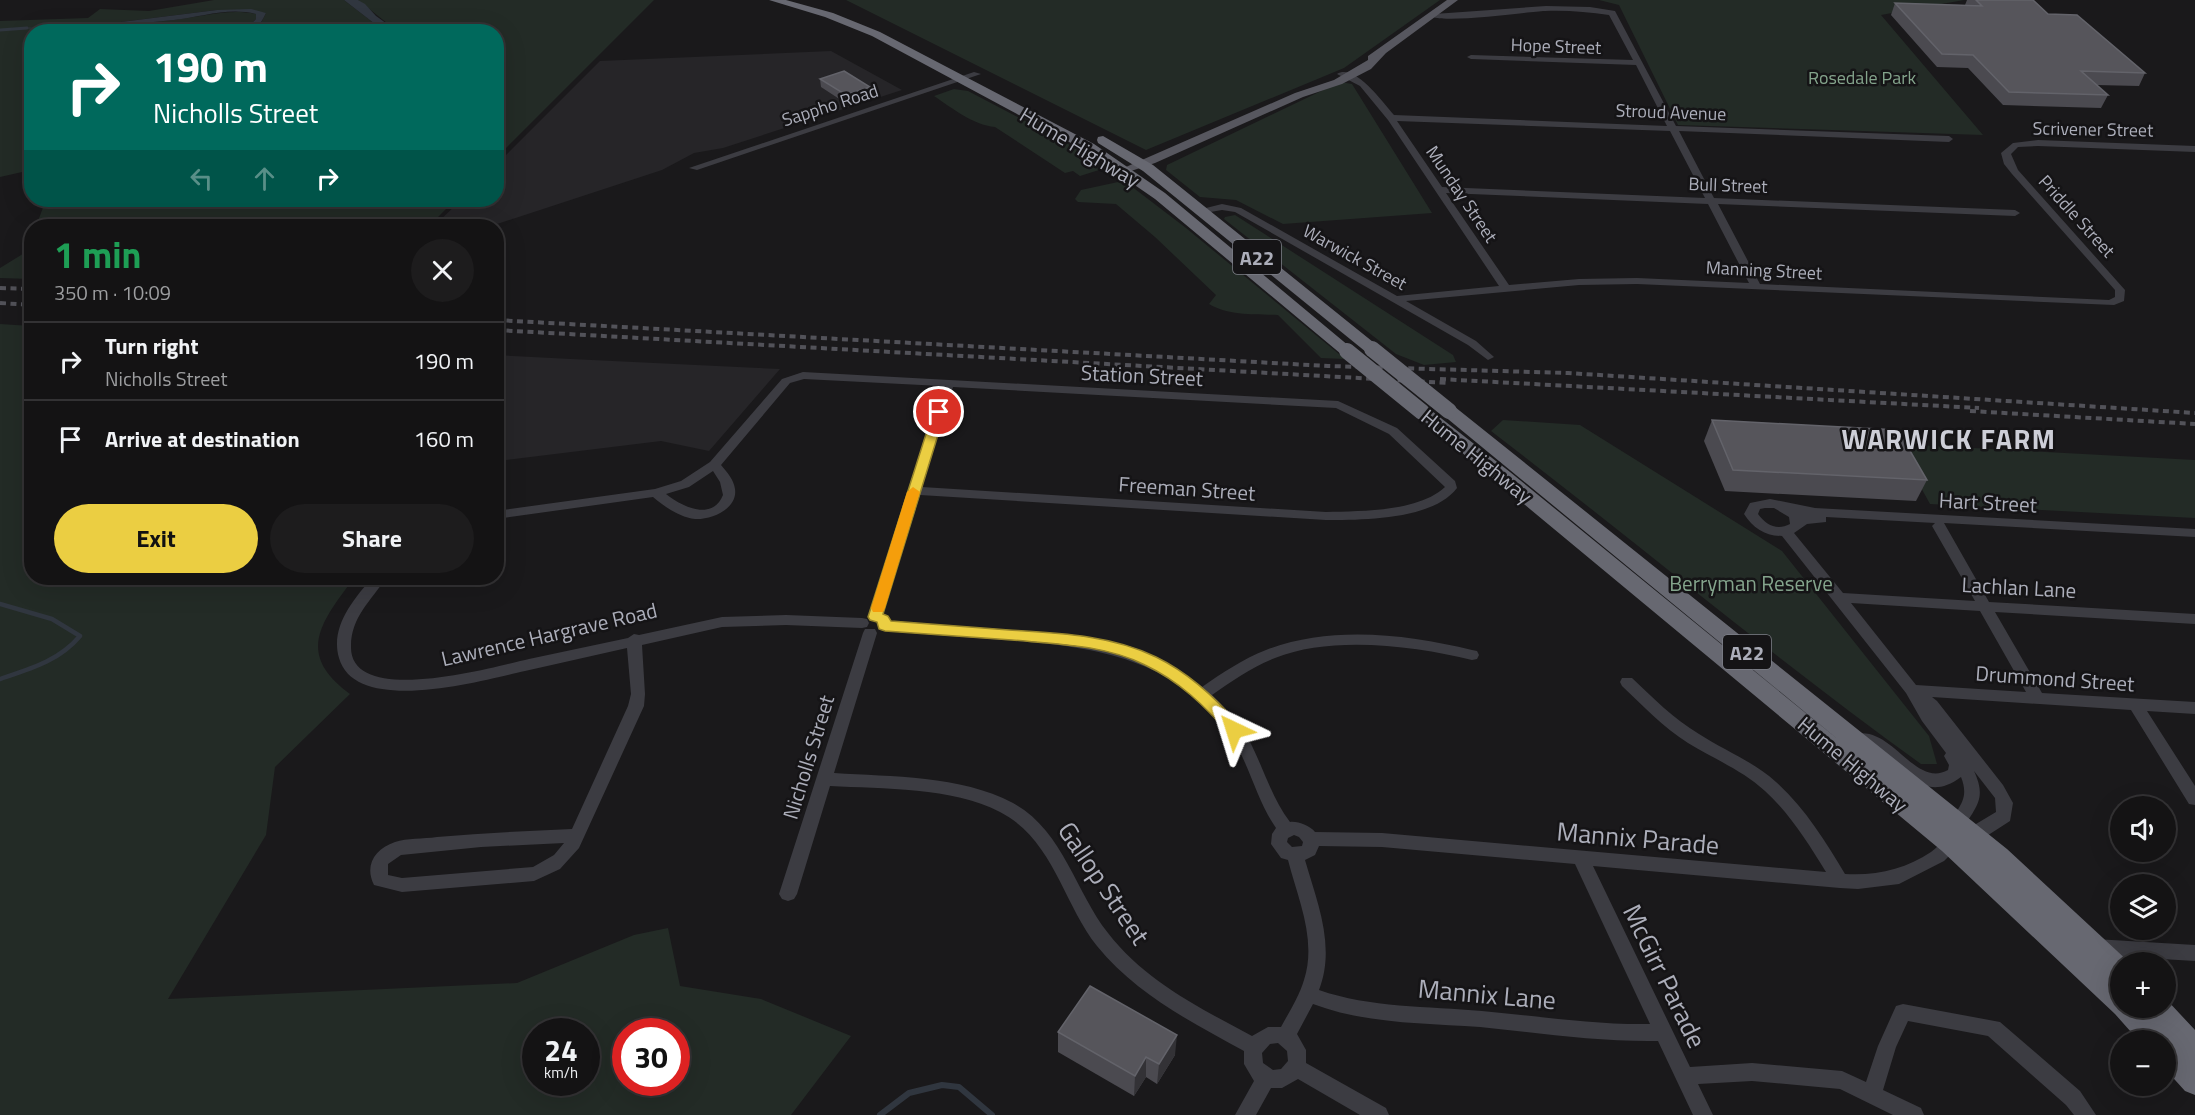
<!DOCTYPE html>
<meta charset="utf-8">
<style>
body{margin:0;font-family:"Titillium Web",sans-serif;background:#1d1c1d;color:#f1f3f6;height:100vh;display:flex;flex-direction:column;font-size:22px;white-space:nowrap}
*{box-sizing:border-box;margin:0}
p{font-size:20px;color:#9d9ea0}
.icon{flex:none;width:33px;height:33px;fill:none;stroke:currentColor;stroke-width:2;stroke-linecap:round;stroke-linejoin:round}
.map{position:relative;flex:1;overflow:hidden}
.sheet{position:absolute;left:24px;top:219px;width:480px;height:366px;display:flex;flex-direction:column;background:#141314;border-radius:24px;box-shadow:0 6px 24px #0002,0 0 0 2px #333234}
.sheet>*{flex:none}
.guide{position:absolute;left:24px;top:24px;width:480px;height:183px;border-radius:24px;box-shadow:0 6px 24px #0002,0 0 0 2px #333234;background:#00695c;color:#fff;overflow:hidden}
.buttons{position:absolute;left:2110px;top:796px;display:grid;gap:12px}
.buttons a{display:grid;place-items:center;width:66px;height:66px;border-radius:50%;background:#141314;box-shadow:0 6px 24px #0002,0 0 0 2px #333234;font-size:30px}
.speed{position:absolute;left:522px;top:1018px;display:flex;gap:12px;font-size:30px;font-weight:700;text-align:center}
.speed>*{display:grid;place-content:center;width:78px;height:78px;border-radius:50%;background:#141314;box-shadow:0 6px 24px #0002,0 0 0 2px #333234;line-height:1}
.speed small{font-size:15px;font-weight:400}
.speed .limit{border:9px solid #d22;background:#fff;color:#111}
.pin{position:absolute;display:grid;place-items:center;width:51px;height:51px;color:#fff;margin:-26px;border:3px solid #fff;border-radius:50%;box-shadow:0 2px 6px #0007}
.me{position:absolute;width:66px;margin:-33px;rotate:319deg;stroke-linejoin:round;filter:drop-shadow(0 0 4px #0008)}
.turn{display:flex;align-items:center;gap:21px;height:126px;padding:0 30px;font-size:27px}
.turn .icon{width:78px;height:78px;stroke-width:2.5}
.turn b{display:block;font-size:42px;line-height:51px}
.lanes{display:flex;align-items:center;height:57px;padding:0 30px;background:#0003;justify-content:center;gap:30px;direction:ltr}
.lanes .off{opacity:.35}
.round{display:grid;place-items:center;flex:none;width:63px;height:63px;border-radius:32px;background:#1d1c1d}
.overview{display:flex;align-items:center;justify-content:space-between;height:102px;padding:0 30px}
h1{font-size:36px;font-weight:700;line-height:45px;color:#1e9e55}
.button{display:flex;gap:12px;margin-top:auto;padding:12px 30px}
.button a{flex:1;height:69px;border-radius:36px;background:#ebce42;color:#111;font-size:24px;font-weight:700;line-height:69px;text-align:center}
.button a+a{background:#1d1c1d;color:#f1f3f6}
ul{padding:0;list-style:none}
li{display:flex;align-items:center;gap:18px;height:78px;padding:0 30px;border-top:2px solid #333234}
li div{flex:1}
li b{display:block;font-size:22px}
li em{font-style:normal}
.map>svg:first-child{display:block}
</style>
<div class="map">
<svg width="2195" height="1115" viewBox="0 0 2195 1115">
<rect width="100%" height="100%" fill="#1a191b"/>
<!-- built -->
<g fill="#262528">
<polygon points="831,51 902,90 723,148 694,153 662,170 491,226 434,226 461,200 496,200 497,164 600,61"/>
<polygon points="496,355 571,359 780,369 709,451 661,441 497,461"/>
</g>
<!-- green -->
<g fill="#232b26" fill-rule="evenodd">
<path d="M214,0h130l40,31h-132l8,-6 6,-12 -49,-3 -104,13 -84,5c48,2 96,-3 144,-8 28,-3 55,-12 83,-6v5l-12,12 -212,1 -1,138 -31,7v-156l88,-3 12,-9 49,2z"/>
<polygon points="358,0 654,0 497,157 496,32 397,31"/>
<polygon points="846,0 1440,0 1344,68 1146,150"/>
<polygon points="1599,0 1964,0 1881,15 1983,135 1678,125 1619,5"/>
<polygon points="1340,82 1352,84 1432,213 1283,224 1236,200 1200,197 1166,170 1167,165"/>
<path d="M954,89l14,2 95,50 40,24 -4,5 -19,6 -7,-5 -8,2 -70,-46c-22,-2 -43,-19 -61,-31z"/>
<path d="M1118,182l13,4 55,42 159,131 -24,-1 -43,-43c-24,-1 -49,1 -69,-11l7,-9 -61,-58 -39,-33 -38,-2 -3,-3 6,-9z"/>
<polygon points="46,200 455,200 429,226 36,226"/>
<polygon points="1235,215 1453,355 1456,362 1424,365 1396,354 1224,219 1225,217"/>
<polygon points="31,237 31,279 0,278 0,268 26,252"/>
<path d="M0,324l31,2 1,252h322c-33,44 -59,76 -4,116l-75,73 -9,68 -98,164 349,-16 117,-48 34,-7 12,58 81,13 90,37 -60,79h-791zM536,1032h50v51h-50zM626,1032h50v51h-50z"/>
<path d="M1503,420l77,5 202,126 147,185 8,28h-16c-147,-106 -286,-223 -430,-333z"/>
<polygon points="1897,444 2195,460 2195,518 1930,504"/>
</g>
<!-- water -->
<g fill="#30363f">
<polygon points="344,0 358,0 365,4 376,16 397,31 384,31"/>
<path d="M251,9l15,4c-5,10 -9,19 -22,18l12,-12v-5c-27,-7 -55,3 -82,6 -51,5 -102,12 -152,8l91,-5 104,-13z"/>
</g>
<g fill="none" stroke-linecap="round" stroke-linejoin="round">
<!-- stream-far2 -->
<polyline stroke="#30363f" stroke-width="3" points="0,30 27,28"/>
<!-- stream-far1 -->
<path stroke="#30363f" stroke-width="4.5" d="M0,604l52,15 28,17c-21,25 -50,33 -80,43"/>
<!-- stream -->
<polyline stroke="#30363f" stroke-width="6" points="880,1115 909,1093 942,1085 959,1087 992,1115"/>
<!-- minor -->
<g fill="#3c3c42" fill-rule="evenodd">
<path d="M1546,6l44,1 25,4 61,115 273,10 4,3 -4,3 -270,-11 35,67 301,12 5,3 -5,3 -297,-12 42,80 349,16 6,-3v-7l-103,-116 -8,-10 -3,-11 12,-10 25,-3 157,6v6l-157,-6 -20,1 -7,7 7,16 107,120 -1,11 -10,4 -477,-21 -58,1 -173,16 70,40 18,16 -6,3 -20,-15 -233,-133 -13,-2 -23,4 -5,-3 28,-7 19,4 156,88 102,-10 -111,-166 -28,-34 -23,-12c18,-11 46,29 57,41l273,11 -31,-61 -165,-6 -4,-2 4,-2 162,5 -24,-45c-21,-3 -43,-5 -64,-4 -21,1 -102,13 -115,5l4,-2zM1397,121l273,10 35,67 -263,-11zM1446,193l262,11 41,79 -112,-5 -58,1 -70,6z"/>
<polygon points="974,72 981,74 697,170 689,168"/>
<path d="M803,372l535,29 59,27 58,53 2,7c-24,32 -94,32 -131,32l-406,-25 -38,122 -7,5 -7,-5 73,-231 -137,-7 -14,4 -69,82c6,7 13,15 14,24 3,20 -24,31 -40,30 -16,-2 -30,-12 -42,-22l-157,22v-8l159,-22 26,-8 29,-19 72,-83zM953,387l383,21 53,26 56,53c-27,25 -84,24 -119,25l-404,-25zM713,471l7,11 3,13c-11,27 -42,11 -57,-1l23,-7z"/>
<path d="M1770,499l45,9 380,21v8l-251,-14 45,79 206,12v10l-200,-12 47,81 153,9v12l-48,-3 48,75v19l-6,-1 -58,-94 -199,-13 5,4 66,84 10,18 -3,18 -31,20 -23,8 -12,12 -45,23 -41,5 -18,-1 -247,-22 97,201 62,-4 90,8 24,11 12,-36 18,-40 7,-2 97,18 80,69 16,24h-22l-8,-10 -78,-69 -80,-15 -12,26 -13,43 38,18 3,7h-31l-53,-26 -88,-8 -54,3 15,31h-20l-35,-74c-60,1 -119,-8 -178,-14 -56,-4 -114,-3 -167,-23l-16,30 9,16v13l80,45 3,7h-29l-62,-36 -16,9h-11l-15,27h-21l19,-34 -10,-17v-13c-53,-29 -108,-57 -147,-105 -34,-43 -44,-107 -97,-134 -48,-25 -117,-23 -170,-26l-33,108 -3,5 -6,2 -6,-2 -3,-5 84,-261 2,-4h10l2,4 -43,140c58,4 126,2 179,30 50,27 62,88 95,130 37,48 92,75 144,103l16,-9h13c8,-15 18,-30 23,-47 13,-40 -6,-81 -16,-120l-7,-2 -10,-14 1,-10 4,-6c-21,-30 -27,-68 -49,-97 -56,-75 -137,-85 -224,-91 -39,-3 -79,-6 -118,-9l-5,-1 -2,-4 2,-4 5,-1c38,3 76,6 114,8 71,6 145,11 203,58 20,-14 41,-28 64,-37 64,-25 141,-16 206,0l5,1 2,4 -2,4 -5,1c-57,-14 -140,-25 -197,-2 -23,9 -43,23 -63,37 14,13 26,27 36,43 15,28 23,59 42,84 8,-1 20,4 25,10l67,1 444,39c-18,-29 -36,-58 -61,-81 -23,-21 -51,-32 -77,-48 -25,-16 -45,-37 -66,-57l-2,-4 2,-4h10c21,20 42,41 67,56 26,17 54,27 77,48 29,26 49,59 69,92 31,2 61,-5 86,-22 9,-7 13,-13 24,-16l-6,-2 -2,-5c8,-21 24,-27 14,-52 -36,27 -55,-6 -82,-25 -9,-6 -18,-6 -27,-9l-3,-4 3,-4c39,-13 62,54 96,35l1,-5 -5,-9 2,-3 -24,-32 -16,-28 -124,-157c-17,0 -29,-8 -38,-22l6,-11zM1765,508h9l15,9 1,7c-13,7 -24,1 -32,-10l2,-5zM1826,517l109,6 -3,3 43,75 -132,-8 -49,-60 13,-9 19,-2zM1851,603l129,8 46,81 -110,-7zM1974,771l21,27 1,14 -35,21c13,-26 27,-32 13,-62zM1294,835l5,2 4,5 -1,4 -10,1 -5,-5 1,-4zM1319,846l63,1 193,17 75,160c-56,1 -112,-8 -168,-13 -54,-5 -112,-3 -163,-21 17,-44 -2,-88 -14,-130l10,-5zM1278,1043l9,8 1,10 -7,8 -8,1 -10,-7 -1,-10 8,-9z"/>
<path d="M372,578h14c-15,23 -35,39 -35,68 -2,63 146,20 178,13 33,-7 66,-14 99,-21l6,-4 5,1 83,-18 64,-2 76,3 5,1 2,4 -2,4 -5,1 -76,-3 -64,2 -80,18 3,49 -1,12 -65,142 -19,21 -26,12 -132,11 -28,-7c-10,-20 1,-36 21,-43 12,-4 28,-3 42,-5 45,-4 90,-6 135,-8l56,-123 3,-12 -4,-46c-34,8 -68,15 -102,23 -41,9 -169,46 -186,-13 -9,-31 14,-58 33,-80zM564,843l-10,12 -21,12 -131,11 -14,-3v-11l13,-9 80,-8z"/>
<polygon points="2095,939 2195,945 2195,961 2095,955 2089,953 2086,947 2089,941"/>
</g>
<!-- major -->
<polygon fill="#57575f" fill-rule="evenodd" points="1447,0 1458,0 1386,53 1371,69 1342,84 1303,97 1155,163 1125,173 1119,170 1295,93 1334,80 1368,60 1368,56"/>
<!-- highway -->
<g fill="#676871" fill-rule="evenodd">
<polygon points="769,0 786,0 833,13 880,32 1094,144 1165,193 1355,351 1353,354 1341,354 1155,199 1084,150 872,36 825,17"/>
<polygon points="1103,136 1153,165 1378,346 1380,349 1378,352 1366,352 1143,171 1098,143 1097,140 1098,137"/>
<polygon points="1449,406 1455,407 2007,849 2130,963 2121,963 2121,983 2113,980 2121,987 2121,1008 2166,1008 2166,999 2195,1030 2195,1095 2185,1091 2166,1070 2166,1041 2139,1041 2115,1014 1942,851 1413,412 1416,408 1428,408 1510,472 1840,741 1443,415 1440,411 1443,407"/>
</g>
<!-- rail -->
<g stroke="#525259" stroke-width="4" stroke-dasharray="6 4.5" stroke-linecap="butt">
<polyline points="0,288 32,289"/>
<polyline points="0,303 32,305"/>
<polyline points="496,320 1328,366 1568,373 2195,413"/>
<polyline points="496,330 1449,383"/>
<polyline points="1440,379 1979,408"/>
<polyline points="1970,411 2195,424"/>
</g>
<!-- highway-bridge -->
<g stroke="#676871" stroke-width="16">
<polyline points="1372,349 1449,411"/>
<polyline points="1347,351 1422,412"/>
</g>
</g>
<!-- wall -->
<g fill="#4b4a50">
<polygon points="1967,0 2033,0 2048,14 2145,73 2139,86 2096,85 2108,95 2101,108 2003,105 1968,68 1937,67 1891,15 1895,3 1965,5"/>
<polygon points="820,79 870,87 871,96 847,104 821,87"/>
<polygon points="1712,420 1927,480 1916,501 1725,491 1704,441"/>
<polygon points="1058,1032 1175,1055 1157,1084 1146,1077 1134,1096 1058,1052"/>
</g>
<!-- shaded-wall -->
<g fill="#333236">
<polygon points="870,87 871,96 847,104 846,95"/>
<polygon points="1177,1035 1175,1055 1157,1084 1159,1064"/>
<polygon points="1146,1057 1146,1077 1134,1096 1135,1076"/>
</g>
<!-- building -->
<g fill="#56555b" stroke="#63636a" stroke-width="1.5">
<polygon points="1976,0 2033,0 2048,14 2077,15 2145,73 2081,71 2108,95 2009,92 1973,55 1942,54 1895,3 1982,6"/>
<polygon points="844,71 870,87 846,95 820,79"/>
<polygon points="1712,420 1898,430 1927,480 1733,470"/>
<polygon points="1090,986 1177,1035 1159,1064 1146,1057 1135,1076 1058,1032"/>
</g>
<!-- route -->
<path fill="#ebce42" stroke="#99862b" stroke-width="1.5" d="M939,408l6,4 -62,202 5,2 3,5c39,3 78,6 118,9 49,3 102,5 147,27 33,16 60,41 84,69l2,4 -2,4h-11c-24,-28 -50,-53 -84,-69 -40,-20 -89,-21 -133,-25 -43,-3 -85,-6 -127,-9l-6,-2 -2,-7 -7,-2 -2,-3 65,-205z"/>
<!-- slow -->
<polygon fill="#f59e0b" points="913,487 920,492 885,608 883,612 873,612 871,608 907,492"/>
<g text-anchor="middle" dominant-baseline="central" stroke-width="5" stroke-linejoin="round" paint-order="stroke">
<!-- far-street labels -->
<g font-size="18" fill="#acaeba" stroke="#151416">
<text transform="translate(1556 46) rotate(2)">Hope Street</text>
<text transform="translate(830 105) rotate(-18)">Sappho Road</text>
<text transform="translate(1671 112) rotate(2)">Stroud Avenue</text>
<text transform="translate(2093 129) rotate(1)">Scrivener Street</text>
<text transform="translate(1728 185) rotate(2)">Bull Street</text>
<text transform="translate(1462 194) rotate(56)">Munday Street</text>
<text transform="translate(2077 216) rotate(48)">Priddle Street</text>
<text transform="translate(1355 257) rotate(29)">Warwick Street</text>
<text transform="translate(1764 270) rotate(3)">Manning Street</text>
</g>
<!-- far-park labels -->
<g font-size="18" fill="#84a48c" stroke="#151416">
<text x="1862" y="77">Rosedale Park</text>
</g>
<!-- shield labels -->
<g fill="#151416" stroke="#7f8089" stroke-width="1.5">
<rect x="1233" y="240" width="48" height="34" rx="4.5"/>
<rect x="1723" y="635" width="48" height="34" rx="4.5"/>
</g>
<g font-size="20" font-weight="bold" fill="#acaeba">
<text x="1257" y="257">A22</text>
<text x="1747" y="652">A22</text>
</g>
<!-- street labels -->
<g font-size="21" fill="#acaeba" stroke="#151416">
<text transform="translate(1080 147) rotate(31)">Hume Highway</text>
<text transform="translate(1142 375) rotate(3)">Station Street</text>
<text transform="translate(1477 456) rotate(39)">Hume Highway</text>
<text transform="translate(1187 488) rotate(4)">Freeman Street</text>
<text transform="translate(1988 502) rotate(3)">Hart Street</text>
<text transform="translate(2019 587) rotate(3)">Lachlan Lane</text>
<text transform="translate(549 634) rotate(-13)">Lawrence Hargrave Road</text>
<text transform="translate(2055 678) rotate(4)">Drummond Street</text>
<text transform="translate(808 757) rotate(-73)">Nicholls Street</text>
<text transform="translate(1853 764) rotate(40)">Hume Highway</text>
</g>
<!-- park labels -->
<g font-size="21" fill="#84a48c" stroke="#151416">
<text x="1751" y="583">Berryman Reserve</text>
</g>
<!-- near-street labels -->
<g font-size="26" fill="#acaeba" stroke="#151416">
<text transform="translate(1638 838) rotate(5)">Mannix Parade</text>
<text transform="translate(1104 883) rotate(56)">Gallop Street</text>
<text transform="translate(1665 976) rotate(64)">McGirr Parade</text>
<text transform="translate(1487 994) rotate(5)">Mannix Lane</text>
</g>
<!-- district labels -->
<g font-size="27" font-weight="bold" letter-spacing="1.5" fill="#cdced7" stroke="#151416">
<text x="1949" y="438">WARWICK FARM</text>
</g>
</g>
</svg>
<div class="buttons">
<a><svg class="icon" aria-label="sound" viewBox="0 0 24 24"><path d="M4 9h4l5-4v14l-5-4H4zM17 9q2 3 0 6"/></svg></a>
<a><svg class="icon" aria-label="layers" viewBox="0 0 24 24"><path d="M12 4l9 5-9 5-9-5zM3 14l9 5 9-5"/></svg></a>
<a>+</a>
<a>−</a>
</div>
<div class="speed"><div>24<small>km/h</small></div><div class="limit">30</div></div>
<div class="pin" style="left:939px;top:412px;background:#d93025"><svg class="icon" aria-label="arrive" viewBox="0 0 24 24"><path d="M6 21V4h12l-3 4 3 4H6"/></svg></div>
<svg class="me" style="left:1234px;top:730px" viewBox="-20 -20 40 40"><path d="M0-17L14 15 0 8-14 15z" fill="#ebce42" stroke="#fff" stroke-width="4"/></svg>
<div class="guide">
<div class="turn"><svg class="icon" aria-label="right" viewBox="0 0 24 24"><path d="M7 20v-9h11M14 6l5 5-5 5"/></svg><div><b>190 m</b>Nicholls Street</div></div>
<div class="lanes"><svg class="icon off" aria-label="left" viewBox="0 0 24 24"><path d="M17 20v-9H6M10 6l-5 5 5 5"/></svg><svg class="icon off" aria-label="ahead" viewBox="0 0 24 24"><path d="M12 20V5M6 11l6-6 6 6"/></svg><svg class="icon" aria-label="right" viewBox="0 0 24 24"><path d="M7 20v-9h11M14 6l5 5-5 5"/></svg></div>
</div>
<section class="sheet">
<div class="overview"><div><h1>1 min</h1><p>350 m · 10:09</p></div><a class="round"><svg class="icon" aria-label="close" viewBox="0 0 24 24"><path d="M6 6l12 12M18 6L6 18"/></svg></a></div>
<ul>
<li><svg class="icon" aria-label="right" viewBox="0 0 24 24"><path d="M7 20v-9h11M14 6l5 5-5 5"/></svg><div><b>Turn right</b><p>Nicholls Street</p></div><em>190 m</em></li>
<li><svg class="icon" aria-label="arrive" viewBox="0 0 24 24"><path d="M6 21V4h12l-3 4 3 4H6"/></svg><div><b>Arrive at destination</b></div><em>160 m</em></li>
</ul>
<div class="button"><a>Exit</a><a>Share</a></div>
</section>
</div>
